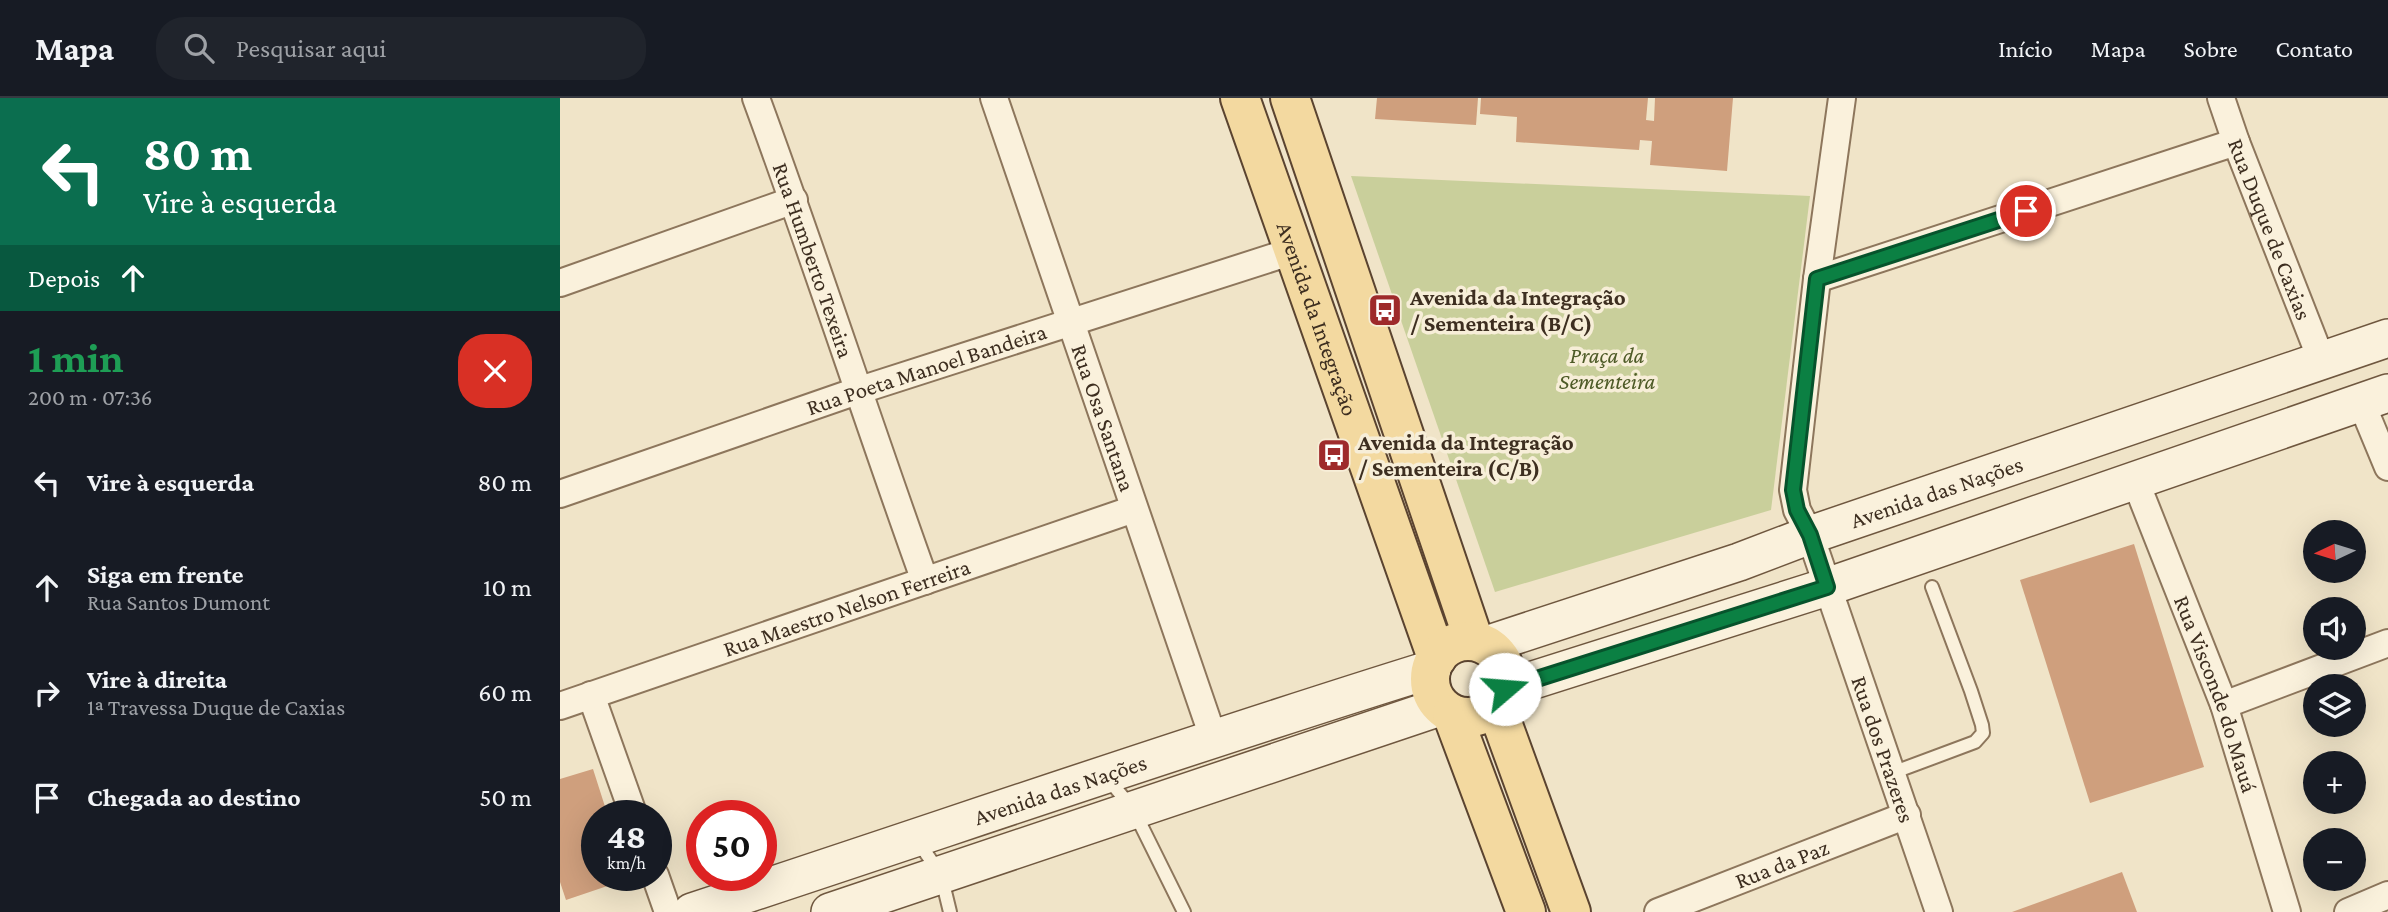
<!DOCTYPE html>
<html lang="pt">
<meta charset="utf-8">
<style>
body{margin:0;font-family:"Crimson Pro",serif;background:#20242c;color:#f1f3f6;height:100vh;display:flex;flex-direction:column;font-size:26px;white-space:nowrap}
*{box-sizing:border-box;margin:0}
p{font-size:23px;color:#9ea1a6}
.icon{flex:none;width:38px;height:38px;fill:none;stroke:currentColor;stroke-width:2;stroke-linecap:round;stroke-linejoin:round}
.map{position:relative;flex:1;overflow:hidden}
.side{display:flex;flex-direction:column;background:#171b24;width:560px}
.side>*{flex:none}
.top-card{background:#0b6e4f;color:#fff;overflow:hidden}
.needle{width:46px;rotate:266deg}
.tools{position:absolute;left:1743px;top:422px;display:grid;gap:14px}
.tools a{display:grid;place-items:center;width:63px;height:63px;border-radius:50%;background:#171b24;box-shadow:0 7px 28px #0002;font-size:35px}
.speed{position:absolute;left:21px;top:702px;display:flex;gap:14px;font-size:35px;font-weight:700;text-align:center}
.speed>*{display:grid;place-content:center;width:91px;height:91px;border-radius:50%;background:#171b24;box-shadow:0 7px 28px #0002;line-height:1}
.speed small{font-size:18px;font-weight:400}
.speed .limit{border:10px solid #d22;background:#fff;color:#111}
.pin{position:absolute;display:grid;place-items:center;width:60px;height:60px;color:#fff;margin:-30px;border:4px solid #fff;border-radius:50%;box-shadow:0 2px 7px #0007}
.me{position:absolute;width:77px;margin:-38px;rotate:72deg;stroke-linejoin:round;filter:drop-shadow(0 0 5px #0008)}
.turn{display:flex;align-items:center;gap:24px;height:147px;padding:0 28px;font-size:32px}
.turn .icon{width:91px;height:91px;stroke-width:2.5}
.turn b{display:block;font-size:49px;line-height:60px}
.then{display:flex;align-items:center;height:66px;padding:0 28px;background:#0003;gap:14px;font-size:26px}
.round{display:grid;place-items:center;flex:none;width:74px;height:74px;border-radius:28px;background:#20242c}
.summary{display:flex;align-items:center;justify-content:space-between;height:119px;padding:0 28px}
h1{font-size:42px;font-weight:700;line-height:52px;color:#1e9e55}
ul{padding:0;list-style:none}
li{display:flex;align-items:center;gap:21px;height:105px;padding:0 28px}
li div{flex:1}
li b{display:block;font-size:26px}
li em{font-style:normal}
header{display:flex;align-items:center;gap:42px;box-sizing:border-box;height:98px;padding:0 35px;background:#171b24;border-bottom:2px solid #363941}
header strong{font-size:33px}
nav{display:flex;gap:38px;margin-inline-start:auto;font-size:24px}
.search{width:490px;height:63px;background:#20242c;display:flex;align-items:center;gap:18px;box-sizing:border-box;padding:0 24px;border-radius:28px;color:#9ea1a6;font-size:26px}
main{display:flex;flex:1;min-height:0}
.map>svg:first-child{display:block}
</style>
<header>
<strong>Mapa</strong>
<div class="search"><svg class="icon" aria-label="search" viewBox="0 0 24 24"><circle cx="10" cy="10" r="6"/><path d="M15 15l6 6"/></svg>Pesquisar aqui</div>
<nav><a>Início</a><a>Mapa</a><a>Sobre</a><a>Contato</a></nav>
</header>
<main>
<section class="side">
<div class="top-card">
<div class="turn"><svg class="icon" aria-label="left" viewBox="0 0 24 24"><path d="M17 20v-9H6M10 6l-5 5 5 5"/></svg><div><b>80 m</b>Vire à esquerda</div></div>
<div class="then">Depois<svg class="icon" aria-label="ahead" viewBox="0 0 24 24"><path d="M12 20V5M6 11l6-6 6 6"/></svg></div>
</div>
<div class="summary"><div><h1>1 min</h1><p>200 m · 07:36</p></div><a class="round" style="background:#d93025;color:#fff"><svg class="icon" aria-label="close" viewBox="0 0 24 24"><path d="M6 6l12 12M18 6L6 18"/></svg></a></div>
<ul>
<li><svg class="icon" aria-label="left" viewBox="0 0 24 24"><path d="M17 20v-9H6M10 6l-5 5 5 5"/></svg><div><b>Vire à esquerda</b></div><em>80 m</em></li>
<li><svg class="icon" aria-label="ahead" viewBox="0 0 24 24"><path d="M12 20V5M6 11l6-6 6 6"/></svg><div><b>Siga em frente</b><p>Rua Santos Dumont</p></div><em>10 m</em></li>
<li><svg class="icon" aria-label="right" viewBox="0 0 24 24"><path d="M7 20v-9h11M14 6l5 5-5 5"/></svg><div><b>Vire à direita</b><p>1ª Travessa Duque de Caxias</p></div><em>60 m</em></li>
<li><svg class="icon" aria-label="arrive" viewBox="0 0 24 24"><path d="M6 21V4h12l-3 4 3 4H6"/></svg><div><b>Chegada ao destino</b></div><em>50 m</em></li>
</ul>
</section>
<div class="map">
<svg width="1828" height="814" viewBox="0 0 1828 814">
<rect width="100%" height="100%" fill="#f0e4c8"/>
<!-- green -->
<polygon fill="#c9cf9b" points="791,78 1250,98 1211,412 935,494"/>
<!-- building -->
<g fill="#cf9f7d">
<polygon points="817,0 918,0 916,27 815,21"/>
<polygon points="921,0 1088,0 1086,22 1094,23 1095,0 1173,0 1167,73 1090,67 1092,43 1080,42 1079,52 956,44 957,19 920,16"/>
<polygon points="1574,446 1644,669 1530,705 1460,482"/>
<polygon points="33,671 48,718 37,718 37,777 67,777 68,781 6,802 0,784 0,681"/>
<polygon points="1562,774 1577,814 1452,814"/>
</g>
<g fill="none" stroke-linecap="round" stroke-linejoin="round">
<!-- lane casing -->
<g stroke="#8d765c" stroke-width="16">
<g id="lane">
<polyline points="1332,675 1415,644 1423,635 1422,627 1411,593 1372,489"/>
<polyline points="548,681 573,711 624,814"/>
<polyline points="357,742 381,777 390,814"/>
</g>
</g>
<!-- street casing -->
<g stroke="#8d765c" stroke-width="30">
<g id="street">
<path id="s1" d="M196,0c59,160 111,322 169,483"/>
<path id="s2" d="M434,0l219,639"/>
<path id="s3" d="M1282,0l-25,181 -24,211 4,20 13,25 129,377"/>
<path id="s4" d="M1661,0l15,44 85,217"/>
<polyline points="1257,181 1676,44"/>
<polyline points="0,185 234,102"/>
<polyline points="1801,304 1828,369"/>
<path id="s5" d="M1575,382l89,225 63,207"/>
<path id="s6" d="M0,396l297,-103 436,-140"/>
<polyline points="31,597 74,718"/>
<polyline points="1664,607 1828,545"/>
<path id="s7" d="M0,608l574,-197"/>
<polyline points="95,777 108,814"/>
<path id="s8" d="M1098,814l249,-97"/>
<polyline points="1788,814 1828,797"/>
</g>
</g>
<!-- secondary casing -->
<g stroke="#6f573f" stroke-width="40">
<g id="secondary">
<path id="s9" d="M926,547l253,-83 71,-27 578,-197"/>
<polyline points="945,591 1267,489 1828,295"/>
<path id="s10" d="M132,814c247,-81 492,-166 740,-243"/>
<polyline points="270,814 880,609"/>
</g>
</g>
<!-- primary casing -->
<g stroke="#5b4430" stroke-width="42">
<g id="primary">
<path id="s11" d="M680,0l197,560"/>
<polyline points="730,0 914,543"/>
<circle cx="908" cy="581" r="38"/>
<polyline points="936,608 1011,814"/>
<polyline points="892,616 966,814"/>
</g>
</g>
<!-- lane -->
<use href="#lane" stroke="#faf1dc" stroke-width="12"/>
<!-- street -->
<use href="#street" stroke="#faf1dc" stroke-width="26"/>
<!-- secondary -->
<use href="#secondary" stroke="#faf1dc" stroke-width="37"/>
<!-- primary -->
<use href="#primary" stroke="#f3d9a0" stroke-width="38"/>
</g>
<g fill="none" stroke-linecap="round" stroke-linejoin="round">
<!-- route casing -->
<g stroke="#07532c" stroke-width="18">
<polyline id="route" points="945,591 1267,489 1250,437 1237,412 1233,392 1257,181 1466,113"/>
</g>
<!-- route -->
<use href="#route" stroke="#0b8043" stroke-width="12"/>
</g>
<!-- icons -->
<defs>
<g id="bus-square" transform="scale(1.75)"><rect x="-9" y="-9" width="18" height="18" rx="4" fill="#9e2a2b" stroke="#f7eed8"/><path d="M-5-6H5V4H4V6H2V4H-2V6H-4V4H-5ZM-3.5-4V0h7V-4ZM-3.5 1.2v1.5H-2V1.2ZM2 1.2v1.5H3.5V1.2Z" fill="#fff"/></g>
</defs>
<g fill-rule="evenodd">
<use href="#bus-square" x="825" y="212"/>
<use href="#bus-square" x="774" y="357"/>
</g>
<g text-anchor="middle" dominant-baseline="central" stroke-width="7" stroke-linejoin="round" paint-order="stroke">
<!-- street labels -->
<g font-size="23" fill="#3d2e20" stroke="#f7eed8">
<text stroke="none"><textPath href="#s4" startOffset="140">Rua Duque de Caxias</textPath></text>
<text stroke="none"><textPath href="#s1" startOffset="172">Rua Humberto Texeira</textPath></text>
<text stroke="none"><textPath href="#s11" startOffset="234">Avenida da Integração</textPath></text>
<text stroke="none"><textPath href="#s6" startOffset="387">Rua Poeta Manoel Bandeira</textPath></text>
<text stroke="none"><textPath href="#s2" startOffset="338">Rua Osa Santana</textPath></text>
<text stroke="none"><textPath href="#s9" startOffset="476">Avenida das Nações</textPath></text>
<text stroke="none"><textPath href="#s7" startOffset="303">Rua Maestro Nelson Ferreira</textPath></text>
<text stroke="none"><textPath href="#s5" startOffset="229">Rua Visconde do Mauá</textPath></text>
<text stroke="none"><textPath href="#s3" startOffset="670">Rua dos Prazeres</textPath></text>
<text stroke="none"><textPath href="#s10" startOffset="388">Avenida das Nações</textPath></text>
<text stroke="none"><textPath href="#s8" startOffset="133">Rua da Paz</textPath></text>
</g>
<!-- poi labels -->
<g font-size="23" font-weight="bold" fill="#3d2e20" stroke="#f7eed8" text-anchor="start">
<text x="850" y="199">Avenida da Integração<tspan x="850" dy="26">/ Sementeira (B/C)</tspan></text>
<text x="798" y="344">Avenida da Integração<tspan x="798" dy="26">/ Sementeira (C/B)</tspan></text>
</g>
<!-- park labels -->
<g font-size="23" font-style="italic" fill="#4d5a26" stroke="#f7eed8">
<text x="1047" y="257">Praça da<tspan x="1047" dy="26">Sementeira</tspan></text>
</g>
</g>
</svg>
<div class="tools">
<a><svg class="needle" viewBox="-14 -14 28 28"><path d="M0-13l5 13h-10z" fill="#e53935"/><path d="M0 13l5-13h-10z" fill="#9ea1a6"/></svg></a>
<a><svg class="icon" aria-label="sound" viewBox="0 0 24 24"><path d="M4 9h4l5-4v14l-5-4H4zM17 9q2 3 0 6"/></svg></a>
<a><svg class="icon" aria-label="layers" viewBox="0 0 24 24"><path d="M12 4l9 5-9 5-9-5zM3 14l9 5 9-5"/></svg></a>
<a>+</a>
<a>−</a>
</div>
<div class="speed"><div>48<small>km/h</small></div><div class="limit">50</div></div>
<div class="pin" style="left:1466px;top:113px;background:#d93025"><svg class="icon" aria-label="arrive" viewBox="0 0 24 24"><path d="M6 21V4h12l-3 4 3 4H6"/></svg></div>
<svg class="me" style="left:945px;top:591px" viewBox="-20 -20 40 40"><circle r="19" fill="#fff"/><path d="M0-13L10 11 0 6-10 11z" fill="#0b8043"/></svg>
</div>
</main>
